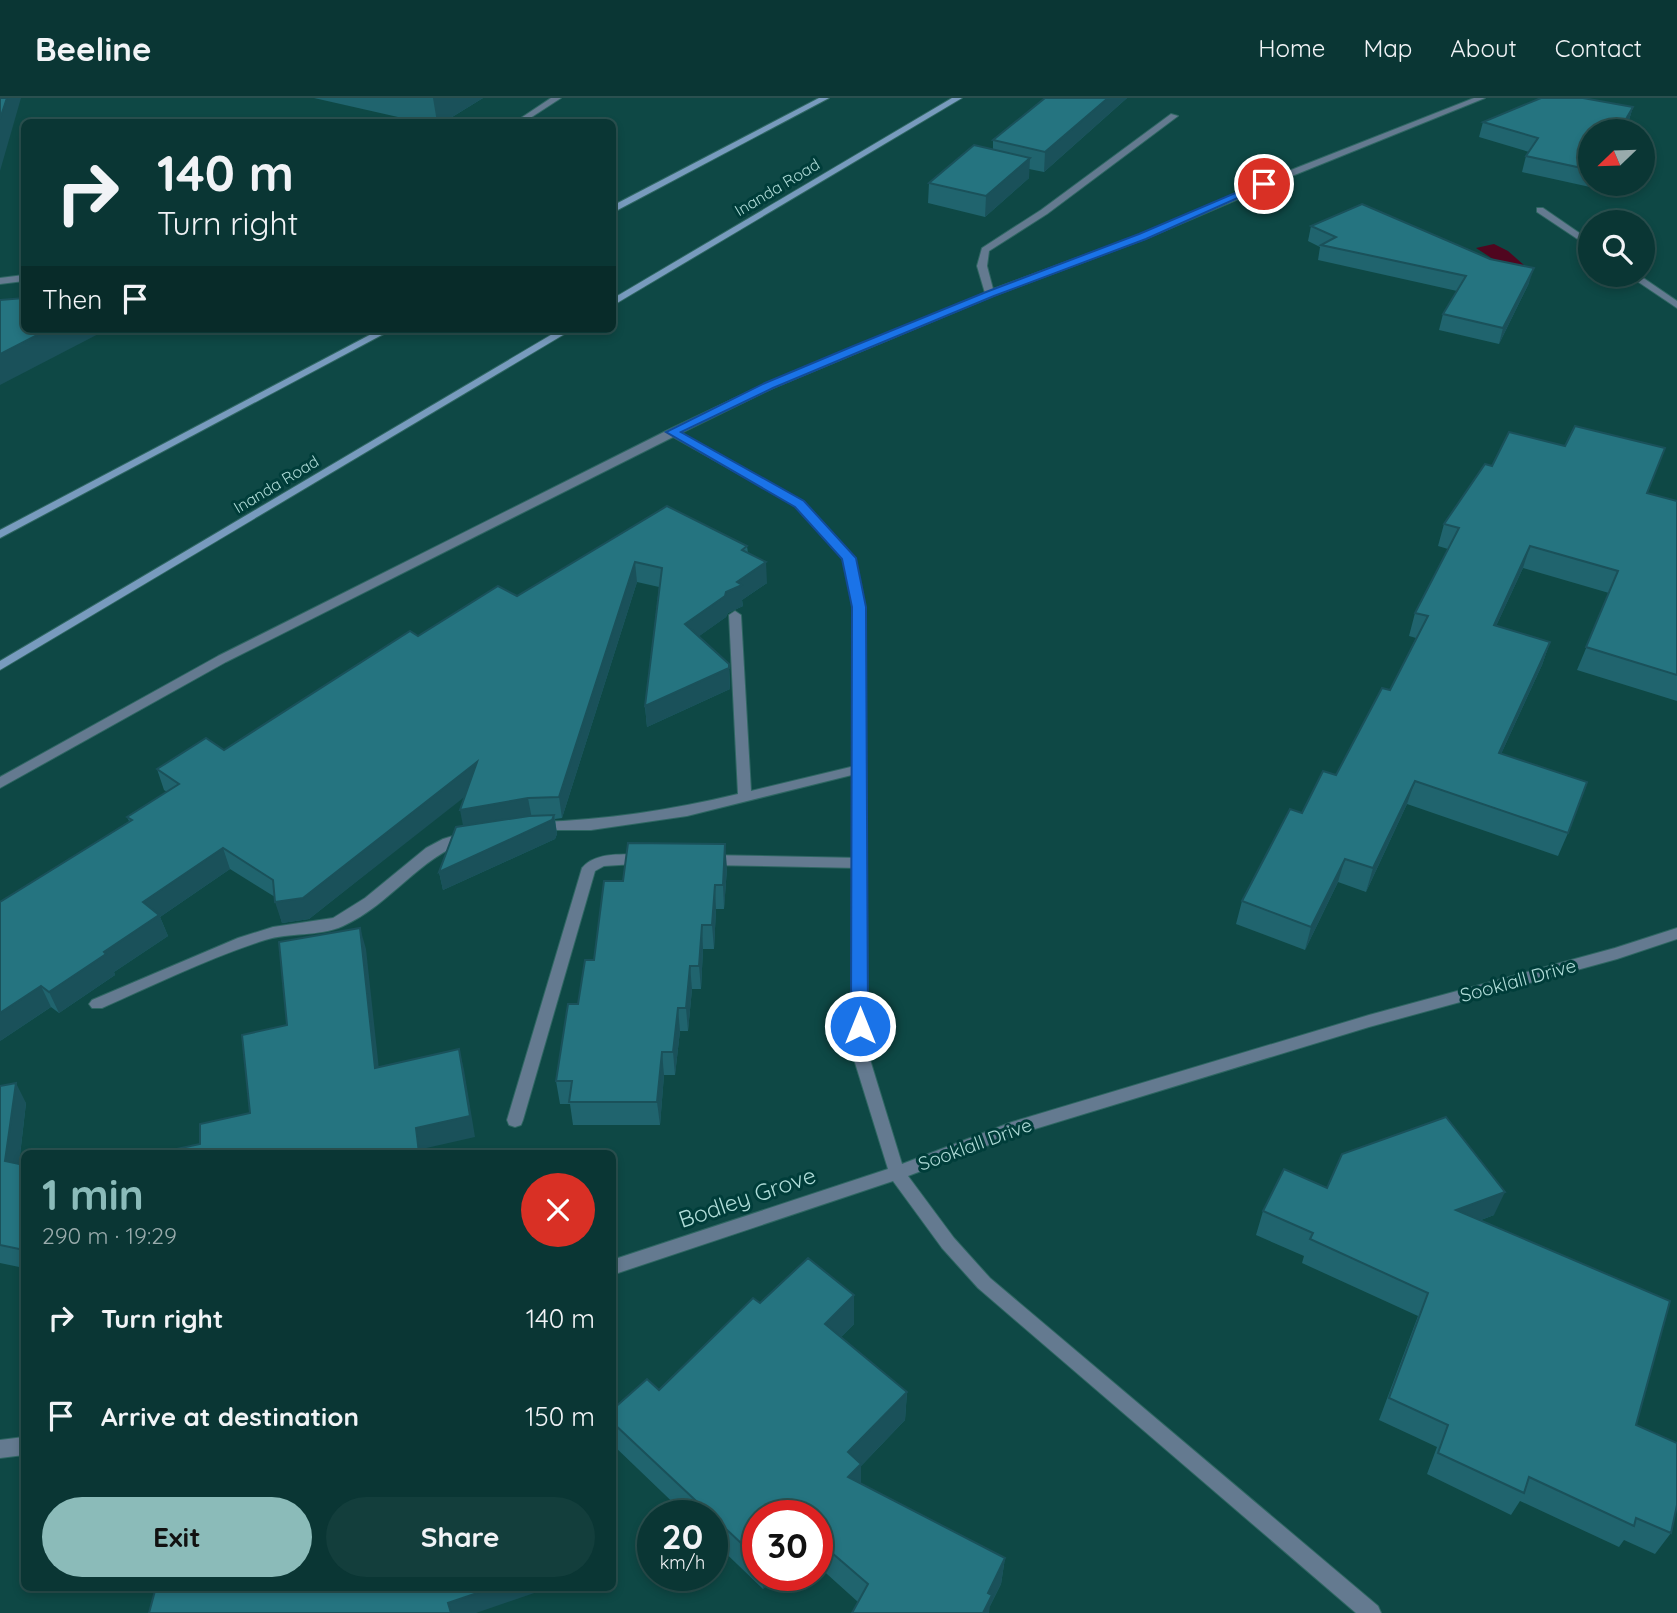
<!DOCTYPE html>
<meta charset="utf-8">
<style>
body{margin:0;font-family:Quicksand,sans-serif;background:#133e3c;color:#f1f3f6;height:100vh;display:flex;flex-direction:column;font-size:26px;white-space:nowrap}
*{box-sizing:border-box;margin:0}
p{font-size:23px;color:#99abac}
.icon{flex:none;width:38px;height:38px;fill:none;stroke:currentColor;stroke-width:2;stroke-linecap:round;stroke-linejoin:round}
.map{position:relative;flex:1;overflow:hidden}
.side{position:absolute;left:21px;top:1052px;width:595px;height:441px;display:flex;flex-direction:column;background:#0a3634;border-radius:10px;box-shadow:0 4px 10px #0003,0 0 0 2px #2a504f}
.side>*{flex:none}
.guide{position:absolute;left:21px;top:21px;width:595px;height:214px;border-radius:10px;box-shadow:0 4px 10px #0003,0 0 0 2px #2a504f;background:#0a3634;color:#f1f3f6;overflow:hidden}
.needle{width:46px;rotate:247deg}
.controls{position:absolute;left:1578px;top:21px;display:grid;gap:14px}
.controls a{display:grid;place-items:center;width:77px;height:77px;border-radius:50%;background:#0a3634;box-shadow:0 4px 10px #0003,0 0 0 2px #2a504f;font-size:35px}
.speed{position:absolute;left:637px;top:1402px;display:flex;gap:14px;font-size:35px;font-weight:700;text-align:center}
.speed>*{display:grid;place-content:center;width:91px;height:91px;border-radius:50%;background:#0a3634;box-shadow:0 4px 10px #0003,0 0 0 2px #2a504f;line-height:1}
.speed small{font-size:18px;font-weight:400}
.speed .limit{border:10px solid #d22;background:#fff;color:#111}
.pin{position:absolute;display:grid;place-items:center;width:60px;height:60px;color:#fff;margin:-30px;border:4px solid #fff;border-radius:50%;box-shadow:0 2px 7px #0007}
.me{position:absolute;width:77px;margin:-38px;rotate:0deg;stroke-linejoin:round;filter:drop-shadow(0 0 5px #0008)}
.turn{display:flex;align-items:center;gap:24px;height:147px;padding:0 21px;font-size:32px}
.turn .icon{width:91px;height:91px;stroke-width:2.5}
.turn b{display:block;font-size:49px;line-height:60px}
.then{display:flex;align-items:center;height:66px;padding:0 21px;background:#0003;gap:14px;font-size:26px}
.round{display:grid;place-items:center;flex:none;width:74px;height:74px;border-radius:37px;background:#133e3c}
.head{display:flex;align-items:center;justify-content:space-between;height:119px;padding:0 21px}
h1{font-size:42px;font-weight:800;line-height:52px;color:#8bbbb9}
.primary-button{display:flex;gap:14px;margin-top:auto;padding:14px 21px}
.primary-button a{flex:1;height:80px;border-radius:42px;background:#8bbbb9;color:#111;font-size:28px;font-weight:800;line-height:80px;text-align:center}
.primary-button a+a{background:#133e3c;color:#f1f3f6}
ul{padding:0;list-style:none}
li{display:flex;align-items:center;gap:21px;height:98px;padding:0 21px}
li div{flex:1}
li b{display:block;font-size:26px}
li em{font-style:normal}
header{display:flex;align-items:center;gap:42px;box-sizing:border-box;height:98px;padding:0 35px;background:#0a3634;border-bottom:2px solid #2a504f}
header strong{font-size:33px}
nav{display:flex;gap:38px;margin-inline-start:auto;font-size:24px}
.map>svg:first-child{display:block}
</style>
<header>
<strong>Beeline</strong>
<nav><a>Home</a><a>Map</a><a>About</a><a>Contact</a></nav>
</header>
<div class="map">
<svg width="1677" height="1515" viewBox="0 0 1677 1515">
<rect width="100%" height="100%" fill="#0e4845"/>
<!-- water -->
<polygon fill="#50061f" points="1494,146 1508,153 1525,168 1510,172 1476,150"/>
<g fill="none" stroke-linecap="round" stroke-linejoin="round">
<!-- service casing -->
<g stroke="#2e6662" stroke-width="2">
<g id="service">
<polygon points="551,0 561,0 524,24 515,24"/>
<polygon points="24,177 24,183 0,186 0,180"/>
<path d="M735,513l6,4 10,176 108,-26 7,4 -2,3 -177,44 -96,14h-58l-2,-3 7,-5c68,-2 134,-12 200,-28l-9,-179z"/>
<path d="M466,734l7,5 -2,3c-53,17 -79,64 -128,86 -25,11 -53,6 -78,14 -56,18 -109,44 -163,68h-10l-3,-4 3,-4 146,-62 35,-11 60,-9 32,-20 61,-50 17,-9z"/>
<path d="M645,756l5,1 2,4 -2,4 -46,3 -9,5 -72,249 -2,5 -6,2 -6,-2 -2,-5 75,-252c14,-17 42,-13 63,-14z"/>
<polygon points="707,757 860,760 867,765 860,770 707,767 700,762"/>
</g>
</g>
<!-- minor casing -->
<g stroke="#2e6662" stroke-width="2">
<g id="minor">
<polygon points="1474,0 1485,0 1292,78 1145,141 993,198 773,290 681,335 804,404 855,460 865,509 868,955 902,1066 1012,1024 1369,917 1615,850 1677,830 1677,841 1617,861 1369,929 1015,1037 908,1078 954,1140 990,1180 1378,1508 1381,1515 1356,1515 978,1190 942,1150 893,1083 612,1177 612,1162 888,1071 852,955 853,509 843,461 796,408 673,339 226,564 0,690 0,679 218,558 668,332 765,286 985,195 977,168 982,150 1041,112 1171,16 1178,18 1047,116 989,153 987,168 993,191 1139,137 1286,74"/>
<polygon points="1537,110 1543,110 1591,143 1591,150 1537,114"/>
<polygon points="1628,177 1639,177 1677,203 1677,210"/>
<polygon points="24,1339 24,1357 0,1360 0,1342"/>
</g>
</g>
<!-- secondary casing -->
<g stroke="#2e6662" stroke-width="2">
<g id="secondary">
<polygon points="819,0 829,0 612,115 612,108"/>
<polygon points="952,0 962,0 612,208 612,201"/>
<polygon points="381,231 393,231 0,440 0,432"/>
<polygon points="561,231 573,231 0,572 0,563"/>
</g>
</g>
<!-- service -->
<use href="#service" fill="#647a90" fill-rule="evenodd"/>
<!-- minor -->
<use href="#minor" fill="#647a90" fill-rule="evenodd"/>
<!-- secondary -->
<use href="#secondary" fill="#789bbe" fill-rule="evenodd"/>
</g>
<!-- wall -->
<g fill="#20646e">
<polygon points="314,0 483,0 444,24 420,24"/>
<polygon points="1045,0 1127,0 1044,74 1029,71 1029,80 985,119 928,105 929,85 993,52 993,42"/>
<polygon points="1633,9 1628,25 1591,33 1591,86 1592,86 1590,89 1522,74 1526,58 1529,54 1479,39 1483,24"/>
<polygon points="1311,128 1529,185 1499,246 1439,232 1443,216 1457,193 1318,162 1320,149 1308,143"/>
<polygon points="1492,368 1647,395 1677,403 1677,603 1577,572 1609,495 1523,470 1496,528 1550,544 1542,567 1501,656 1568,735 1558,758 1407,706 1366,794 1338,784 1305,852 1236,826 1242,803 1302,715 1336,677 1390,592 1416,540 1409,538 1415,515 1448,451 1438,448 1444,426"/>
<polygon points="667,408 747,448 748,455 767,485 742,502 743,508 728,515 726,519 699,538 729,566 730,591 647,629 645,608 659,489 637,484 562,720 555,721 557,736 555,741 443,792 439,774 463,728 464,698 309,821 282,825 275,799 230,771 160,819 168,838 114,874 115,877 59,915 51,909 0,943 129,723 127,719 167,694 164,692 157,671 224,652 418,538 517,498"/>
<polygon points="727,770 724,811 716,811 714,851 703,851 701,891 692,891 688,933 680,933 675,977 664,977 660,1027 573,1027 570,1006 560,1006 556,983 578,906 623,783"/>
<polygon points="0,988 26,1005 19,1066 24,1067 24,1170 0,1165"/>
<polygon points="1327,1090 1494,1117 1481,1122 1636,1327 1671,1435 1655,1456 1624,1442 1619,1449 1520,1403 1511,1417 1427,1376 1437,1349 1379,1322 1418,1218 1302,1165 1304,1158 1256,1137 1263,1113"/>
<polygon points="760,1205 854,1226 841,1239 907,1294 905,1322 861,1368 861,1386 1005,1460 1001,1486 990,1508 858,1504 817,1467 817,1418 758,1418 758,1477 800,1477 784,1493 773,1481 763,1491 712,1442 712,1418 687,1418 612,1346 612,1312 659,1292"/>
</g>
<!-- shaded-wall -->
<g fill="#1a515a">
<polygon points="7,0 21,0 0,73 0,21"/>
<polygon points="433,0 483,0 444,24 437,24"/>
<polygon points="1108,0 1127,0 1044,74 1045,54"/>
<polygon points="1633,9 1628,25 1623,33 1619,33"/>
<polygon points="1030,60 1029,80 985,119 986,98"/>
<polygon points="1534,170 1529,185 1499,246 1503,230"/>
<polygon points="49,231 108,231 0,287 0,256"/>
<polygon points="1530,448 1523,470 1486,550 1494,527"/>
<polygon points="635,464 637,484 562,720 559,699"/>
<polygon points="766,464 767,485 742,502 743,508 728,515 726,519 687,547 685,526 726,494 737,484"/>
<polygon points="1550,544 1542,567 1491,678 1499,655"/>
<polygon points="729,570 730,591 647,629 645,608"/>
<polygon points="477,664 481,686 309,821 282,825 275,804"/>
<polygon points="1415,683 1407,706 1366,794 1373,770"/>
<polygon points="528,700 532,721 464,733 460,712"/>
<polygon points="554,717 557,736 555,741 443,792 439,774"/>
<polygon points="725,746 727,770 724,811 723,787"/>
<polygon points="223,750 230,771 160,819 168,838 114,874 115,877 59,915 49,894 104,854 143,804"/>
<polygon points="1345,761 1338,784 1305,852 1311,829"/>
<polygon points="715,787 716,811 714,851 712,827"/>
<polygon points="702,827 703,851 701,891 699,868"/>
<polygon points="360,830 366,851 381,990 375,970"/>
<polygon points="690,868 692,891 688,933 686,910"/>
<polygon points="41,888 51,909 0,943 0,915"/>
<polygon points="678,910 680,933 675,977 673,954"/>
<polygon points="459,951 464,972 475,1039 422,1051 423,1055 419,1055 416,1030"/>
<polygon points="662,954 664,977 660,1027 657,1004"/>
<polygon points="16,985 26,1005 17,1083 5,1063"/>
<polygon points="1505,1094 1494,1117 1446,1135 1456,1112"/>
<polygon points="854,1197 854,1226 825,1255 825,1226"/>
<polygon points="907,1294 905,1322 861,1368 861,1393 848,1406 848,1354"/>
<polygon points="1005,1460 1001,1486 990,1508 989,1515 983,1515 988,1495"/>
<polygon points="762,1477 772,1477 773,1481 763,1491"/>
<polygon points="784,1477 800,1477 784,1493"/>
<polygon points="495,1489 539,1489 540,1493 476,1515 451,1515 448,1505"/>
</g>
<!-- building -->
<g fill="#257480" stroke="#1a515a" stroke-width="2">
<polygon points="0,0 7,0 0,21"/>
<polygon points="1045,0 1108,0 1045,54 993,42"/>
<polygon points="1541,0 1583,0 1633,9 1619,33 1591,33 1591,72 1526,58 1538,40 1483,24"/>
<polygon points="974,47 1030,60 986,98 929,85"/>
<polygon points="1362,106 1490,161 1534,170 1503,230 1443,216 1466,178 1321,147 1336,139 1311,128"/>
<polygon points="24,200 24,231 49,231 0,256 0,202"/>
<polygon points="1575,328 1665,350 1647,395 1677,403 1677,577 1586,549 1618,473 1530,448 1494,527 1550,544 1499,655 1587,684 1568,735 1415,683 1373,770 1345,761 1311,829 1242,803 1290,711 1302,715 1323,673 1336,677 1382,590 1390,592 1428,518 1415,515 1459,430 1444,426 1485,366 1492,368 1509,334 1565,348"/>
<polygon points="667,408 747,448 742,452 766,464 737,484 742,487 726,494 725,498 685,526 729,566 729,570 645,608 662,470 635,464 559,699 528,700 460,712 477,664 303,800 275,804 273,782 223,750 143,804 159,817 104,854 106,856 49,894 41,888 0,915 0,804 132,722 127,719 179,686 157,671 206,640 224,652 410,533 418,538 498,488 517,498"/>
<polygon points="554,717 552,722 439,774 456,729 529,718"/>
<polygon points="628,745 725,746 723,787 715,787 712,827 702,827 699,868 690,868 686,910 678,910 673,954 662,954 657,1004 569,1004 572,983 556,983 568,906 578,906 585,862 594,862 604,783 623,783"/>
<polygon points="360,830 375,970 459,951 470,1018 416,1030 419,1055 158,1055 200,1046 200,1026 250,1015 242,937 287,927 279,844"/>
<polygon points="16,985 5,1063 24,1067 24,1152 0,1147 0,988"/>
<polygon points="1446,1019 1505,1094 1456,1112 1670,1203 1636,1327 1677,1345 1677,1407 1671,1435 1636,1420 1634,1428 1529,1379 1524,1395 1438,1355 1448,1327 1389,1300 1428,1195 1310,1141 1313,1135 1263,1113 1284,1071 1327,1090 1342,1056"/>
<polygon points="808,1160 854,1197 825,1226 907,1294 848,1354 861,1366 848,1379 1005,1460 988,1495 992,1497 983,1515 852,1515 868,1486 817,1442 817,1418 758,1418 758,1461 612,1324 612,1312 647,1281 659,1292 753,1200 760,1205"/>
<polygon points="156,1489 495,1489 448,1505 451,1515 149,1515"/>
</g>
<!-- route -->
<polygon fill="#1a73e8" stroke="#114b97" stroke-width="2" points="1261,84 1269,86 1146,141 994,198 859,254 773,290 681,334 804,403 856,460 866,509 868,928 866,933 853,933 851,928 852,509 842,461 795,409 666,334 765,285 851,249 986,194 1139,136"/>
<g text-anchor="middle" dominant-baseline="central" stroke-width="6" stroke-linejoin="round" paint-order="stroke">
<!-- far-street labels -->
<g font-size="16" fill="#afdcd8" stroke="#003d3a">
<text transform="translate(777 89) rotate(-31)">Inanda Road</text>
<text transform="translate(276 386) rotate(-31)">Inanda Road</text>
</g>
<!-- street labels -->
<g font-size="19" fill="#afdcd8" stroke="#003d3a">
<text transform="translate(1518 882) rotate(-15)">Sooklall Drive</text>
<text transform="translate(975 1046) rotate(-20)">Sooklall Drive</text>
</g>
<!-- near-street labels -->
<g font-size="23" fill="#afdcd8" stroke="#003d3a">
<text transform="translate(747 1099) rotate(-19)">Bodley Grove</text>
</g>
</g>
</svg>
<div class="controls">
<a><svg class="needle" viewBox="-14 -14 28 28"><path d="M0-13l5 13h-10z" fill="#e53935"/><path d="M0 13l5-13h-10z" fill="#99abac"/></svg></a>
<a><svg class="icon" aria-label="search" viewBox="0 0 24 24"><circle cx="10" cy="10" r="6"/><path d="M15 15l6 6"/></svg></a>
</div>
<div class="speed"><div>20<small>km/h</small></div><div class="limit">30</div></div>
<div class="pin" style="left:1264px;top:86px;background:#d93025"><svg class="icon" aria-label="arrive" viewBox="0 0 24 24"><path d="M6 21V4h12l-3 4 3 4H6"/></svg></div>
<svg class="me" style="left:860px;top:928px" viewBox="-20 -20 40 40"><circle r="17" fill="#1a73e8" stroke="#fff" stroke-width="3"/><path d="M0-11L8 9 0 5-8 9z" fill="#fff"/></svg>
<div class="guide">
<div class="turn"><svg class="icon" aria-label="right" viewBox="0 0 24 24"><path d="M7 20v-9h11M14 6l5 5-5 5"/></svg><div><b>140 m</b>Turn right</div></div>
<div class="then">Then<svg class="icon" aria-label="arrive" viewBox="0 0 24 24"><path d="M6 21V4h12l-3 4 3 4H6"/></svg></div>
</div>
<section class="side">
<div class="head"><div><h1>1 min</h1><p>290 m · 19:29</p></div><a class="round" style="background:#d93025;color:#fff"><svg class="icon" aria-label="close" viewBox="0 0 24 24"><path d="M6 6l12 12M18 6L6 18"/></svg></a></div>
<ul>
<li><svg class="icon" aria-label="right" viewBox="0 0 24 24"><path d="M7 20v-9h11M14 6l5 5-5 5"/></svg><div><b>Turn right</b></div><em>140 m</em></li>
<li><svg class="icon" aria-label="arrive" viewBox="0 0 24 24"><path d="M6 21V4h12l-3 4 3 4H6"/></svg><div><b>Arrive at destination</b></div><em>150 m</em></li>
</ul>
<div class="primary-button"><a>Exit</a><a>Share</a></div>
</section>
</div>
